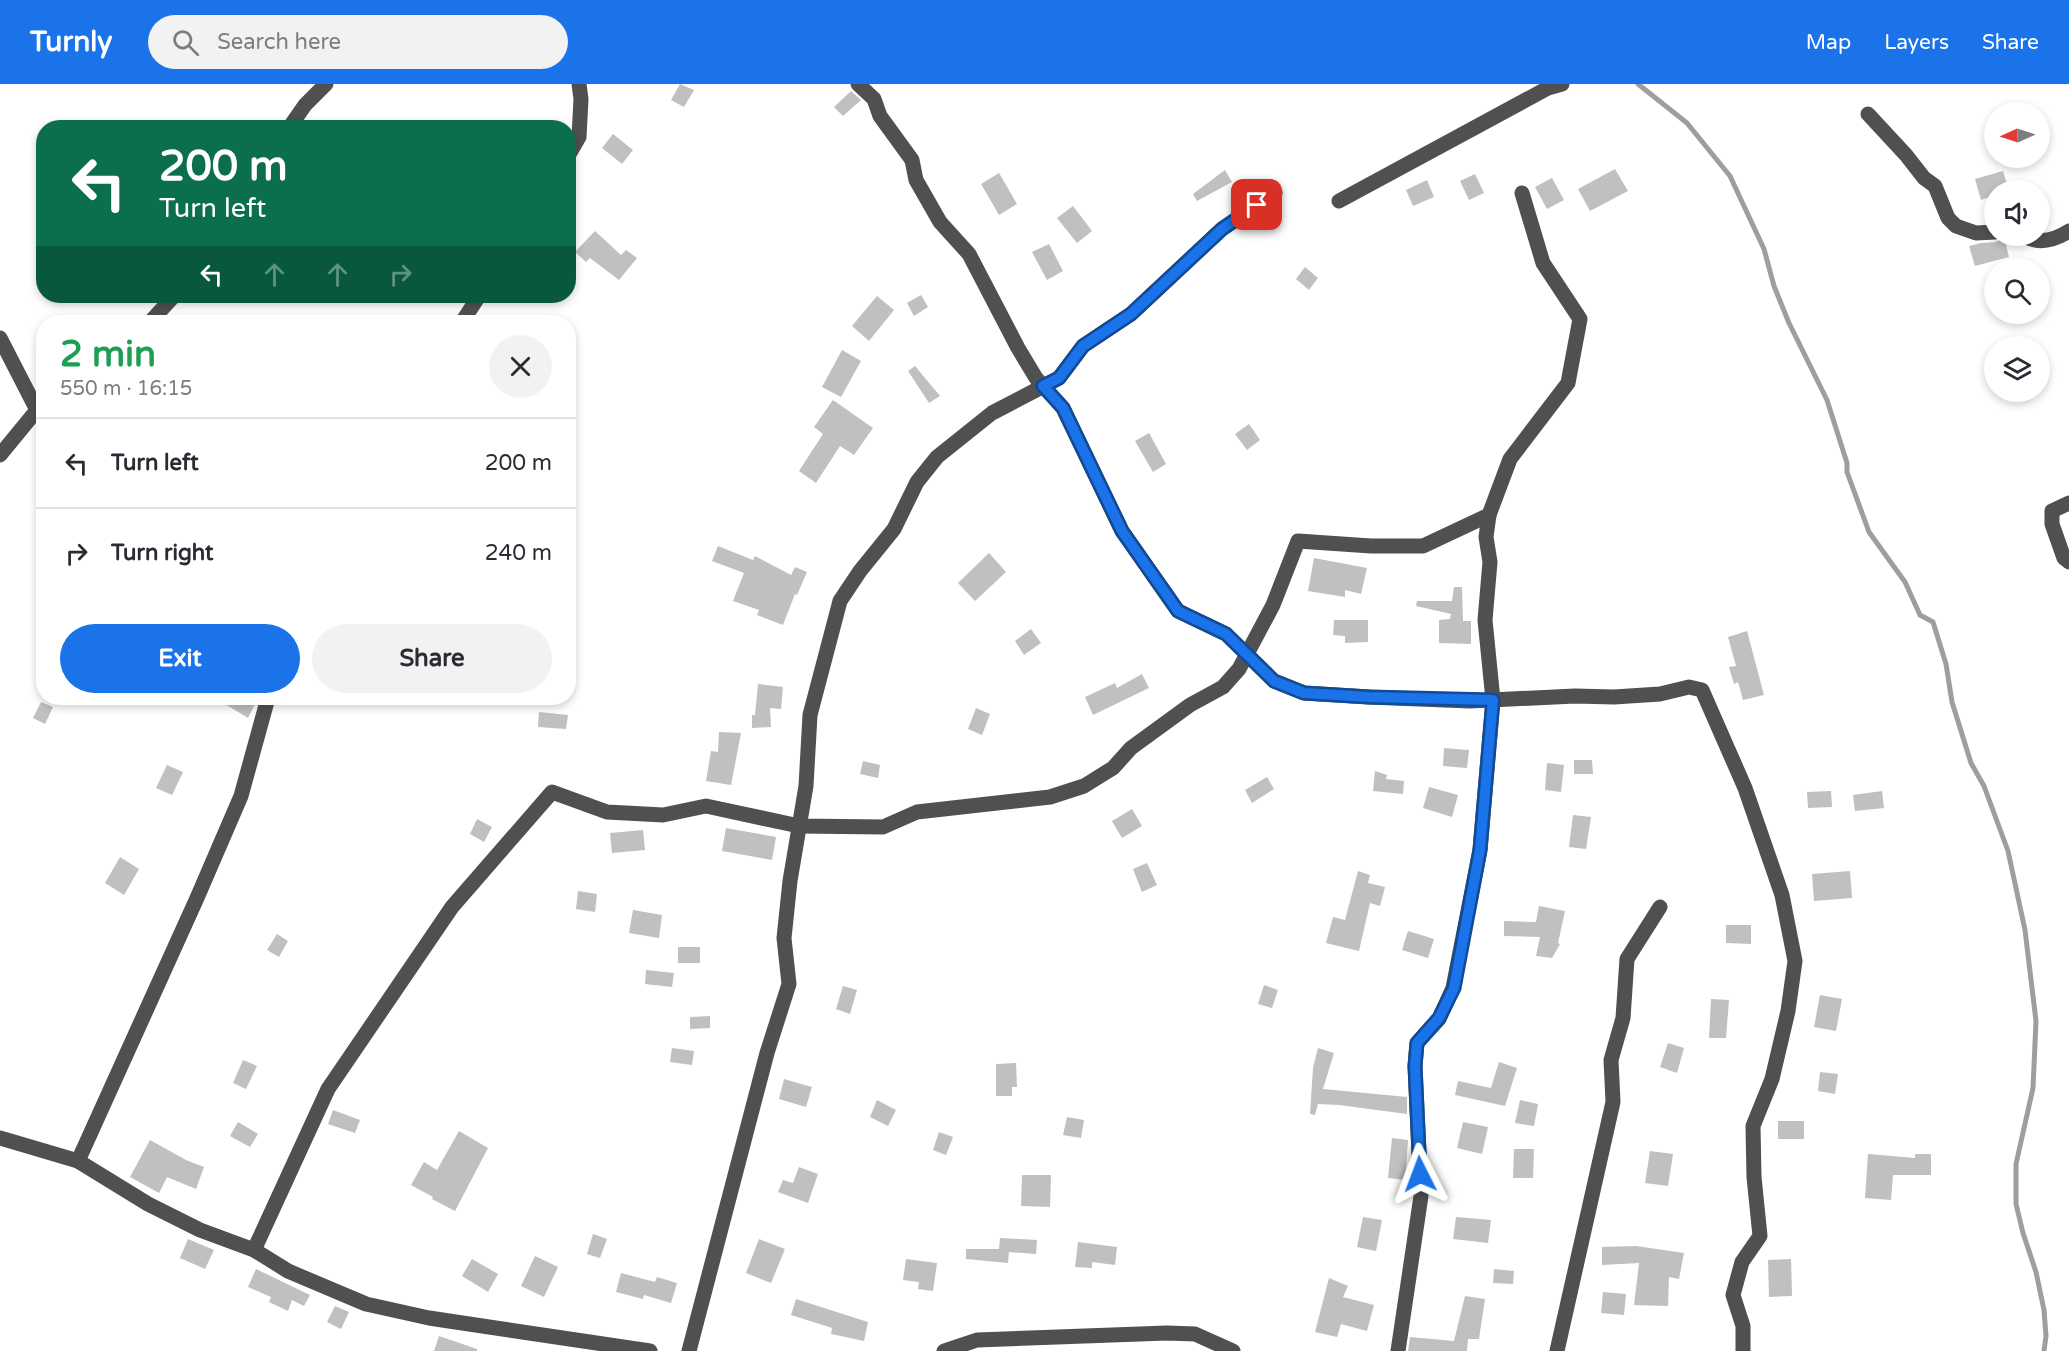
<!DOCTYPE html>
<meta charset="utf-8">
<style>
body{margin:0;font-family:"Varela Round",sans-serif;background:#f2f2f3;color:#2b2b33;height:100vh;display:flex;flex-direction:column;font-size:22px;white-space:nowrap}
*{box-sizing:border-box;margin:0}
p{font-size:20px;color:#7c7c81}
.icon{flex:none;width:33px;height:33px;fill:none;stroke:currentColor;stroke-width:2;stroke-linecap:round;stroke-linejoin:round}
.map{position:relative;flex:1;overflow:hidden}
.side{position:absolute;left:36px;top:231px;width:540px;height:390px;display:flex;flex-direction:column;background:#fff;border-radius:24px;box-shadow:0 3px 9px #0003}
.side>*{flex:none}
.banner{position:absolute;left:36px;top:36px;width:540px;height:183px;border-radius:24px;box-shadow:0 3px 9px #0003;background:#0b6e4f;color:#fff;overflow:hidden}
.needle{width:39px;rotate:267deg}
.tools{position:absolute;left:1984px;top:18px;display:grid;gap:12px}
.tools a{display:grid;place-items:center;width:66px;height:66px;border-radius:50%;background:#fff;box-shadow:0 3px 9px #0003;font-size:30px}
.pin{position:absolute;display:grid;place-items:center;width:51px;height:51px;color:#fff;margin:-26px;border-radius:12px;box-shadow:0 3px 9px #0006}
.me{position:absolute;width:66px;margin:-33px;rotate:357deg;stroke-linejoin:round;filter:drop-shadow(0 0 4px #0008)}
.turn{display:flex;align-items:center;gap:21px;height:126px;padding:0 24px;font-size:27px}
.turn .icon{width:78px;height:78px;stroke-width:2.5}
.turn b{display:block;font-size:42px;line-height:51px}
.lanes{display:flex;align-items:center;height:57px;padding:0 24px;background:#0003;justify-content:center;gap:30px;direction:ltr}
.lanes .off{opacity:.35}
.round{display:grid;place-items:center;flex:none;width:63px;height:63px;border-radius:32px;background:#f2f2f3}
.head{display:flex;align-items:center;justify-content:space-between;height:102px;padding:0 24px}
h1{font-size:36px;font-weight:700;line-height:45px;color:#1e9e55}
.cta{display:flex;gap:12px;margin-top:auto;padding:12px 24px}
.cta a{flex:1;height:69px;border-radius:36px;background:#1a73e8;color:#fff;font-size:24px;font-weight:700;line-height:69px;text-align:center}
.cta a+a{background:#f2f2f3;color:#2b2b33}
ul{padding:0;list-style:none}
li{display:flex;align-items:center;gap:18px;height:90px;padding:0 24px;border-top:2px solid #e1e1e2}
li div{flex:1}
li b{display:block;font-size:22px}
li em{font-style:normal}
header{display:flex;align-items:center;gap:36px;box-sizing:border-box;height:84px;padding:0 30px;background:#1a73e8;color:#fff}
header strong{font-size:28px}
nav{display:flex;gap:33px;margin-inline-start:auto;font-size:21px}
.search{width:420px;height:54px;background:#f2f2f3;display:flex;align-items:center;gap:15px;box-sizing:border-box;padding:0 21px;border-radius:33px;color:#7c7c81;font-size:22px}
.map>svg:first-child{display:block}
</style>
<header>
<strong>Turnly</strong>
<div class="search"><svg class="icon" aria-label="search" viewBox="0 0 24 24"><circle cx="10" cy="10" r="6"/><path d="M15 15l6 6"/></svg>Search here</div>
<nav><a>Map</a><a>Layers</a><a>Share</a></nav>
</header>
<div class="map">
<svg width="2069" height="1267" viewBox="0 0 2069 1267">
<rect width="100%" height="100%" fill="#fff"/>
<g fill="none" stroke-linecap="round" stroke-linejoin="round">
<!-- stream -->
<polyline stroke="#9e9e9e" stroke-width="5" points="1638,0 1687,39 1730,92 1764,165 1774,202 1789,239 1827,316 1847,379 1847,388 1869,448 1905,498 1920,531 1933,538 1946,580 1952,618 1971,679 1984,702 2008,767 2025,846 2036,937 2033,1004 2016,1080 2016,1120 2023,1149 2036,1188 2044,1226 2046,1252 2044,1267"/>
</g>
<!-- building -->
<g fill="#c0c0c0">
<polygon points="680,0 694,6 684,23 671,16"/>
<polygon points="851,7 861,16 843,32 834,23"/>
<polygon points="613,50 633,66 622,80 602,64"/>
<polygon points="1615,85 1628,107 1590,127 1578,105"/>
<polygon points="1225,86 1232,98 1197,117 1193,110"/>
<polygon points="2003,87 2009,106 1995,106 1995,111 1981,116 1975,95"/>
<polygon points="999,89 1017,120 999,131 981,100"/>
<polygon points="1475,90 1484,109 1469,116 1460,97"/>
<polygon points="1552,94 1564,116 1547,125 1535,103"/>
<polygon points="1427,96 1434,113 1413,122 1406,106"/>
<polygon points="1073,122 1092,147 1077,159 1057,134"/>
<polygon points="595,147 621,171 626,166 637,174 619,196 590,174 586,178 575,168"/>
<polygon points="2004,153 2009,173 1975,182 1969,162 1981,159 1996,158"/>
<polygon points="1049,160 1063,187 1047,196 1032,168"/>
<polygon points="1305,183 1318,194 1309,206 1296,195"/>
<polygon points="921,211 928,223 914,232 907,219"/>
<polygon points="877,212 894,226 869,257 852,242"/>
<polygon points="842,266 861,277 841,313 822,303"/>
<polygon points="915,282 940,312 929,319 908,287"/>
<polygon points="833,316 873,344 854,371 840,362 816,399 799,387 823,350 814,343"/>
<polygon points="1249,340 1260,356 1247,366 1235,350"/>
<polygon points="1149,349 1166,380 1153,388 1135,357"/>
<polygon points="718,462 753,476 755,472 791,491 795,483 807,488 797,511 795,510 783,541 757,531 759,526 733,517 744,489 712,477"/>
<polygon points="989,469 1006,488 975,517 958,499"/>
<polygon points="1314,474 1367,484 1361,510 1345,506 1345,513 1308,507"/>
<polygon points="1454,503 1462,503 1463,537 1471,537 1471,560 1439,559 1439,536 1450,535 1451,530 1416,522 1417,517 1452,517"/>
<polygon points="1334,536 1368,536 1368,558 1345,559 1345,552 1333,551"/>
<polygon points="1031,545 1041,559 1024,571 1015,557"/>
<polygon points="1747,547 1764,611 1743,616 1738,598 1734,600 1729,583 1736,582 1728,553"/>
<polygon points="1142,590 1149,604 1093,631 1085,613 1115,599 1117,604"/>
<polygon points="758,600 783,603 781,625 770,624 771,643 752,644 752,631 755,631"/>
<polygon points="215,614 258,614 248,634"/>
<polygon points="41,618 53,623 45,640 33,634"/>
<polygon points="976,624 990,630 982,651 968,645"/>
<polygon points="539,628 568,631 566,645 538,643"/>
<polygon points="719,648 741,649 731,701 706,697 711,667 718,668"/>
<polygon points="1444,664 1469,666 1467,684 1443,682"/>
<polygon points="1574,676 1592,676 1593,690 1574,690"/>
<polygon points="863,677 880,681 878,694 860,690"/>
<polygon points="1547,679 1564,681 1561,708 1545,706"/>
<polygon points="167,681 183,688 172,711 156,704"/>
<polygon points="1375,687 1387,691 1386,695 1404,697 1403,710 1373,707"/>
<polygon points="1267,693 1274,705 1252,719 1245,706"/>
<polygon points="1429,703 1458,711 1452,733 1423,724"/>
<polygon points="1831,707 1832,723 1808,724 1807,708"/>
<polygon points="1882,707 1884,724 1855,727 1853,711"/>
<polygon points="1132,725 1142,742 1122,754 1112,737"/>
<polygon points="1573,731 1591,733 1586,765 1569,763"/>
<polygon points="477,735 492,743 484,758 470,750"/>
<polygon points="726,744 776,753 772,776 722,767"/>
<polygon points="643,746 645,766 612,769 610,749"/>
<polygon points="120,773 139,785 124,811 105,799"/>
<polygon points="1147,779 1157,801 1142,808 1133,785"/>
<polygon points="1358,787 1370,791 1368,799 1385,803 1380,822 1370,819 1359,867 1326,859 1333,833 1345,836"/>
<polygon points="1850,787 1852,814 1814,817 1812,790"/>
<polygon points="578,807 597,810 595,828 576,825"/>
<polygon points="1539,822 1565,827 1558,859 1560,860 1552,874 1536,872 1540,853 1504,852 1504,837 1536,838"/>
<polygon points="633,826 662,831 659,854 629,849"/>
<polygon points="1726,841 1751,841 1751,860 1726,859"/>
<polygon points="1408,847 1434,855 1428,874 1402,866"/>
<polygon points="277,850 288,857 279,873 267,866"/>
<rect x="678" y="863" width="22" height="16"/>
<polygon points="646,886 674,889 672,903 645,900"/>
<polygon points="1264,901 1278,906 1272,924 1258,920"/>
<polygon points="843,902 857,906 850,930 836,925"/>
<polygon points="1820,911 1842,915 1836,947 1814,943"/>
<polygon points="1711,915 1729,916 1726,954 1709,954"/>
<polygon points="710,932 710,944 690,945 690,933"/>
<polygon points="1668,959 1684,964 1677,989 1660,983"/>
<polygon points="672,964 694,967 692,981 670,978"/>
<polygon points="1318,964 1334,969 1323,1005 1407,1013 1407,1030 1339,1021 1318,1020 1315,1031 1310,1030 1313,984"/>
<polygon points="243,976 257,982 246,1005 233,999"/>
<polygon points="1499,978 1517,984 1505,1022 1455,1011 1458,997 1491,1004"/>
<polygon points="1016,979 1017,1003 1012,1003 1012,1012 996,1012 996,980"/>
<polygon points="1820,988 1838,990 1835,1010 1818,1007"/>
<polygon points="784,995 812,1003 806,1023 779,1015"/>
<polygon points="877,1016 896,1026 888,1042 870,1033"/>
<polygon points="1520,1016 1538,1020 1534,1042 1515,1039"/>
<polygon points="333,1026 360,1036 355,1049 328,1040"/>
<polygon points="1067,1033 1084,1036 1081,1054 1063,1051"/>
<rect x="1778" y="1037" width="26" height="18"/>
<polygon points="238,1038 258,1050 250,1063 230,1052"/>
<polygon points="1463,1038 1488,1043 1482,1070 1457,1064"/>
<polygon points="459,1047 488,1064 455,1127 432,1115 433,1113 411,1101 424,1078 437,1086"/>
<polygon points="939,1048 953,1053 946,1071 933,1066"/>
<polygon points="1392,1054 1408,1056 1405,1096 1388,1094"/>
<polygon points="150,1056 186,1076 204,1083 196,1105 167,1093 159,1109 130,1093"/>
<polygon points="1514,1065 1534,1065 1533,1094 1513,1094"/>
<polygon points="1650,1067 1673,1070 1668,1102 1645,1099"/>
<polygon points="1868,1070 1915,1074 1915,1070 1931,1070 1931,1091 1893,1091 1891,1116 1865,1114"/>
<polygon points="799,1083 818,1090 808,1119 778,1108 783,1096 793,1099"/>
<polygon points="1022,1091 1051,1091 1050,1123 1021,1122"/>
<polygon points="1363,1133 1382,1136 1376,1167 1357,1163"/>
<polygon points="1456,1133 1491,1136 1488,1159 1453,1155"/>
<polygon points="593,1150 607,1155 600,1174 587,1170"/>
<polygon points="1000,1154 1037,1156 1036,1170 1009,1168 1008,1179 966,1175 966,1165 999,1165"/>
<polygon points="188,1155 214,1166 205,1185 180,1174"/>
<polygon points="759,1155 785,1165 771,1199 746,1189"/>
<polygon points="1078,1158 1117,1163 1115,1181 1092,1178 1092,1184 1075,1183"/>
<polygon points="1636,1162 1684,1169 1679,1195 1669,1193 1668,1222 1634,1221 1639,1179 1602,1181 1602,1163"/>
<polygon points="535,1172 558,1183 544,1213 521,1202"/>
<polygon points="472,1175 498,1190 488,1208 462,1192"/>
<polygon points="906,1175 937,1179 933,1207 918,1205 919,1198 903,1196"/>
<polygon points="1791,1175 1792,1212 1769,1213 1768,1176"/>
<polygon points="256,1185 310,1211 304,1222 292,1216 288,1227 269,1218 271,1213 248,1203"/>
<polygon points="1494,1185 1514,1187 1513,1200 1493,1199"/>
<polygon points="621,1189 655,1198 657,1193 677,1199 671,1219 644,1211 643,1215 616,1208"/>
<polygon points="1329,1194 1348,1202 1343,1213 1374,1221 1367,1247 1341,1240 1337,1253 1315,1248"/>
<polygon points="1603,1208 1626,1210 1624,1231 1601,1229"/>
<polygon points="1465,1212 1485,1215 1479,1255 1468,1255 1467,1267 1408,1267 1410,1253 1454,1257"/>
<polygon points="796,1215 868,1238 864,1257 831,1250 832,1244 791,1231"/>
<polygon points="335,1222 349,1228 341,1245 327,1238"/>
<polygon points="439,1252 477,1265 477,1267 434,1267"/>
</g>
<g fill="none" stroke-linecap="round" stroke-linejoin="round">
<!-- minor -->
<g stroke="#505050" stroke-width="15">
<polyline points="858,0 874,15 880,32 912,76 916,96 940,138 969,170 1018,264 1036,294 1063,324 1122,447 1178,527 1226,550 1274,597 1304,609 1369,613 1470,617 1575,612 1614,613 1660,610 1689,603 1702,606 1745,704 1782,811 1795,877 1788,927 1772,995 1753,1042 1754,1093 1760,1152 1742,1178 1733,1211 1743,1242 1743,1267"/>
<polyline points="1868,30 1906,71 1924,94 1935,102 1948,134 1956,142 1976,149 1995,148"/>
<polyline points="289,44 305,21 326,0"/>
<polyline points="568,72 579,53 581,15 579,0"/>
<polyline points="1339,117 1548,4 1562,0"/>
<path d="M2025,152c15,9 30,4 44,-5"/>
<polyline points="150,238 174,212"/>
<polyline points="462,238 479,212"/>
<polyline points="0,254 37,326"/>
<polyline points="0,371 37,326 43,322"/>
<polyline points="2069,419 2052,427 2052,440 2064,474 2069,478"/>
<polyline points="0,1054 78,1077 148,1120 200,1146 254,1166 288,1187 366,1220 429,1234 650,1267"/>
<polyline points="78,1077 197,814 241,712 268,614"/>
<polyline points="254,1166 328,1005 452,823 552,708 607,728 663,731 706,722 799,742 883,743 917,728 1050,713 1084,702 1113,684 1131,664 1190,621 1223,603 1239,585 1273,521 1298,457 1371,462 1423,462 1489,431 1510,375 1568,299 1580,235 1543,179 1522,109"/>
<polyline points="689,1267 767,969 789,900 784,854 790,797 806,702 810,631 840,517 860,487 894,445 917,398 937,373 992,329 1059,294 1083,262 1131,230 1222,145 1275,109"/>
<polyline points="944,1267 977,1256 1167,1249 1195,1250 1233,1267"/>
<polyline points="1398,1267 1421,1112 1415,982 1417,959 1439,935 1453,904 1480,766 1493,616 1485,536 1490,478 1486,453 1489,431"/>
<polyline points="1557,1267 1613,1018 1611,976 1623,934 1627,875 1660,823"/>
</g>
</g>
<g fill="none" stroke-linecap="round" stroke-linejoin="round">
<!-- route casing -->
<g stroke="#114b97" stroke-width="15">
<polyline id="route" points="1257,121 1222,145 1131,230 1083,262 1059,294 1043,302 1063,324 1122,447 1178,527 1226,550 1274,597 1304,609 1369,613 1493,616 1480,766 1454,904 1439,934 1417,959 1415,982 1420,1090"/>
</g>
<!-- route -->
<use href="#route" stroke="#1a73e8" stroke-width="10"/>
</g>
</svg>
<div class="tools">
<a><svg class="needle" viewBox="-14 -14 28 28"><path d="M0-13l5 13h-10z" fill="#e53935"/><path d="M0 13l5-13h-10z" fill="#7c7c81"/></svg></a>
<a><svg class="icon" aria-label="sound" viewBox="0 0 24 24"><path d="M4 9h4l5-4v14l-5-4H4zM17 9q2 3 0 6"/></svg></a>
<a><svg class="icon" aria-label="search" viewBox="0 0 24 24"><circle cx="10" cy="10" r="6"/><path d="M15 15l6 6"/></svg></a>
<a><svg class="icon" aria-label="layers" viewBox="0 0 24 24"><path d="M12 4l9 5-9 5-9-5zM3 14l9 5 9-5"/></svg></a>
</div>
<div class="pin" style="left:1257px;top:121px;background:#d93025"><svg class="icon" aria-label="arrive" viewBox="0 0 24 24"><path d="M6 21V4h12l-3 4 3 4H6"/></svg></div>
<svg class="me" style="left:1420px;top:1090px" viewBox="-20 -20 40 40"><path d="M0-17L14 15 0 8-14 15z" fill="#1a73e8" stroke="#fff" stroke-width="4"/></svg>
<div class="banner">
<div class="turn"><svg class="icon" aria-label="left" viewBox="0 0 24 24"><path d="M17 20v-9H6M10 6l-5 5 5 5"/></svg><div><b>200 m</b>Turn left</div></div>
<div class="lanes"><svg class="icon" aria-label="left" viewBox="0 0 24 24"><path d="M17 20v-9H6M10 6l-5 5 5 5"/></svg><svg class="icon off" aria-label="ahead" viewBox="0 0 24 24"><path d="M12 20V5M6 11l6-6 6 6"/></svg><svg class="icon off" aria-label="ahead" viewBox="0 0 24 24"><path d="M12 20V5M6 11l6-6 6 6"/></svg><svg class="icon off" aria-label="right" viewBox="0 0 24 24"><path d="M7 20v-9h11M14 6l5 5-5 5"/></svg></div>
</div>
<section class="side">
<div class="head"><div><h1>2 min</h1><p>550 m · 16:15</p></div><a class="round"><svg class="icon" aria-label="close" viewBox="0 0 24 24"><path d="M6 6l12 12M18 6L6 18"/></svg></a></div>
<ul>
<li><svg class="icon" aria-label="left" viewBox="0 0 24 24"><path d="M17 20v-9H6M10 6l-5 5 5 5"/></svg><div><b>Turn left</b></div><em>200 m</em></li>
<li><svg class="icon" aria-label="right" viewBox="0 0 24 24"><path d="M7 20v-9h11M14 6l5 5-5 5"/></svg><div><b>Turn right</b></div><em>240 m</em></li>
</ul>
<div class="cta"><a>Exit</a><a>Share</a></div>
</section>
</div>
